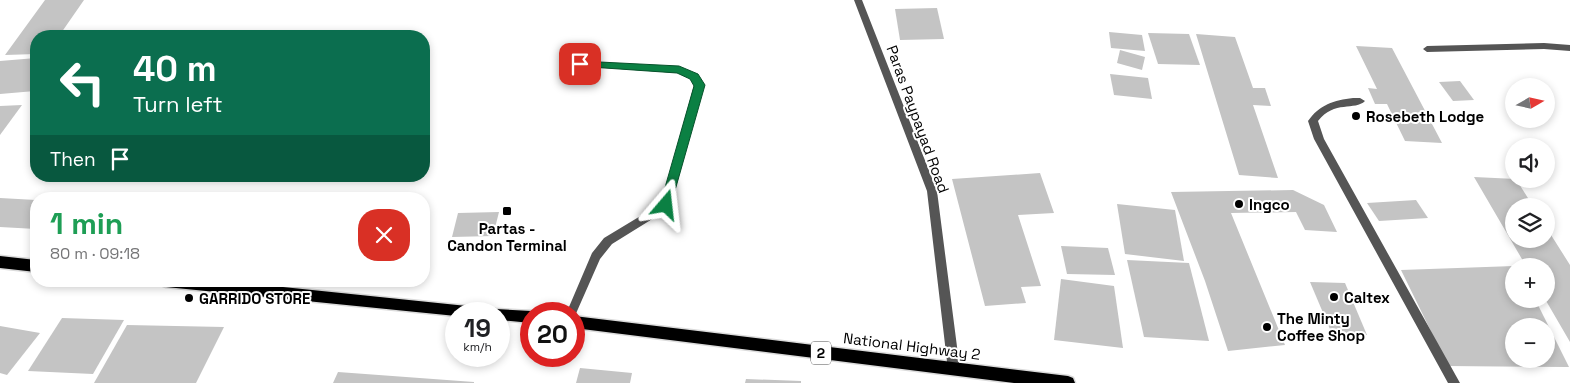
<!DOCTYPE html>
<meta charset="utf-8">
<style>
body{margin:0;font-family:"Space Grotesk",sans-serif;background:#f2f2f2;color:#202124;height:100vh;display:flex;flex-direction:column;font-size:19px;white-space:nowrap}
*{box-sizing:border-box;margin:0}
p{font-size:16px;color:#757577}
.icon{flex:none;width:28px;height:28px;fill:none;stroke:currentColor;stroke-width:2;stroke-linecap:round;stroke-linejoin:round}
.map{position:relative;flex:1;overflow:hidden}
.drawer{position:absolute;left:30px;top:192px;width:400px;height:95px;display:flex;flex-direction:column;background:#fff;border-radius:20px;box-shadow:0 2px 8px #0003}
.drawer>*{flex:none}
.hud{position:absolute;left:30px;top:30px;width:400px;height:152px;border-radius:20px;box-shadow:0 2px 8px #0003;background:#0b6e4f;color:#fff;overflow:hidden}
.needle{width:32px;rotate:81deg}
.fabs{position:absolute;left:1505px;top:78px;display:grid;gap:10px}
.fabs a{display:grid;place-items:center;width:50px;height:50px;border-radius:50%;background:#fff;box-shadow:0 2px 8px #0003;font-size:25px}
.speed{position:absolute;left:445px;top:302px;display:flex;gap:10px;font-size:25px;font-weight:700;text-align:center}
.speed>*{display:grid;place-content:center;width:65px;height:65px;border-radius:50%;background:#fff;box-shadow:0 2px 8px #0003;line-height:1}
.speed small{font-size:12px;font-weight:400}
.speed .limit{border:8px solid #d22;background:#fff;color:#111}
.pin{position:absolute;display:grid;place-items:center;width:42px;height:42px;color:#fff;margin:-21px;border-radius:10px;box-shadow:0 2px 8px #0006}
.me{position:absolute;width:55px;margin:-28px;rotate:17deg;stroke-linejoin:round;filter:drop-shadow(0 0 4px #0008)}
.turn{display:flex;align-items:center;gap:18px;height:105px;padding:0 20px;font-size:22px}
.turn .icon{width:65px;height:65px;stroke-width:2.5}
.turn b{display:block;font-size:35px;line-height:42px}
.then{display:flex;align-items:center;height:48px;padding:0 20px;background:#0003;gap:10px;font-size:19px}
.round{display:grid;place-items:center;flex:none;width:52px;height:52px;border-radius:20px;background:#f2f2f2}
.summary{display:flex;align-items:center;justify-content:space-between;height:85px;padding:0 20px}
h1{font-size:30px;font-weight:600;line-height:38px;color:#1e9e55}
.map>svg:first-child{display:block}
</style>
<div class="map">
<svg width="1570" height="383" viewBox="0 0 1570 383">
<rect width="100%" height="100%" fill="#fff"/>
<!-- building -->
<g fill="#c4c4c4" fill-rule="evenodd">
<polygon points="45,0 84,0 59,36 36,36 36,54 5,55"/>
<polygon points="937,8 944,39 900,40 895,9"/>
<polygon points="1109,32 1142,35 1145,51 1111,48"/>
<polygon points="1148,33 1189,34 1200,65 1158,64"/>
<polygon points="1196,34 1235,37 1253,88 1265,88 1271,106 1253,105 1278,178 1239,175"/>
<polygon points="1356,46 1392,48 1442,143 1405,141 1387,104 1375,104 1368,88 1377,89"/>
<polygon points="1120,50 1145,57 1142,70 1117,63"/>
<polygon points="36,58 35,91 0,94 0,61"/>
<polygon points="1110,74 1148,78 1152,99 1114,95"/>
<polygon points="1460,81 1474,100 1453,101 1439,82"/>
<polygon points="22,105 0,135 0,106"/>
<polygon points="1040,173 1054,213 1018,215 1041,286 1021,287 1026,303 985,306 952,179"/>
<polygon points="1474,177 1516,179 1533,206 1514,206 1514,239 1546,239 1546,227 1570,265 1570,342 1545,299 1546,299 1546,266 1526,266"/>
<polygon points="1293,190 1324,205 1337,232 1305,230 1296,212 1231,213 1285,345 1228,351 1205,281 1171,192"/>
<polygon points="0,198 36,200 36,229 0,227"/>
<polygon points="1416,200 1428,218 1379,221 1367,203"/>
<polygon points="1117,204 1175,210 1184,261 1125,254"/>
<polygon points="499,212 493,236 452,237 458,213"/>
<polygon points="1061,246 1108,248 1115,275 1067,274"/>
<polygon points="1127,260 1189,263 1209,341 1144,337"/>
<path d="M1514,266v33h21l34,68 -121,-1 -47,-96zM1514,326h32v33h-32z"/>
<polygon points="1061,279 1114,286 1123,348 1054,340"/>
<polygon points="1310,282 1345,283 1367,335 1332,334"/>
<polygon points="62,318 124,320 93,374 28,371"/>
<polygon points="127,325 224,327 196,383 94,383"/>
<polygon points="0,326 40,333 7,375 0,373"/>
<polygon points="580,368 632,373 630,383 576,383"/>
<polygon points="338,372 474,382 474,383 333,383"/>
<polygon points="746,379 801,381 801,383 745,383"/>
</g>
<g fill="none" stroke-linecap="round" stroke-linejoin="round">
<!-- primary casing -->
<g stroke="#dbdbdb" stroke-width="3">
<g id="primary">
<polygon points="0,256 36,260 36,272 0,268"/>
<polygon points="159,281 226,281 496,309 531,311 536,314 531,314 531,323 499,320 499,314 456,314 456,316 166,287 161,285"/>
<polygon points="574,316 1068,376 1073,378 1075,383 1014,383 574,328"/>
</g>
</g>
<!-- service -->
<g fill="#555" fill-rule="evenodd">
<polygon points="1544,43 1570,45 1570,51 1544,49 1427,52 1423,49 1427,46"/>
<polygon points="580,61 679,67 697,75 704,85 670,208 612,244 600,259 574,318 574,314 566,314 592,253 604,238 662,203 694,85 691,79 678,73 577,66 576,64 577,62"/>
<path d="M1353,98h7l5,3c-10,10 -31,-1 -47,20l6,18 136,244h-12l-134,-244 -6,-18c11,-16 26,-21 45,-23z"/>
</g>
<!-- minor -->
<polygon fill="#555" fill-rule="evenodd" points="854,0 862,0 937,191 960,370 958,374 954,375 950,374 948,370 927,191"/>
<!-- primary -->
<use href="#primary" fill="#000" fill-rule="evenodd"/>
</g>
<!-- route -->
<polygon fill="#0b8043" stroke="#07532c" points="580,61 679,66 698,74 705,85 670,208 661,208 660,205 694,86 690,79 677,73 576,66 576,62"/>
<!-- markers -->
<g fill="#000" stroke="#fff" stroke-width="2">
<circle cx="1356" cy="116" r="5"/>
<circle cx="1239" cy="204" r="5"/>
<rect x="502" y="206" width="10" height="10" rx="2.5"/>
<circle cx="1334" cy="297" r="5"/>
<circle cx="189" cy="298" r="5"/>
<circle cx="1267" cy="327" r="5"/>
</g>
<g text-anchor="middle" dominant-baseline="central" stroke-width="4" stroke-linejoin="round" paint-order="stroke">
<!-- shield labels -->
<rect fill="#fff" stroke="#4c4c4c" stroke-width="1" x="811" y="341.5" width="20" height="23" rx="4"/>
<g font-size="14" font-weight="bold" fill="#000">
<text x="821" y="353">2</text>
</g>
<!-- poi labels -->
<g font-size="15" font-weight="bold" fill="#000" stroke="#fff" text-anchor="start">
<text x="1366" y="116">Rosebeth Lodge</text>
<text x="1249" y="204">Ingco</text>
<text x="507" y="228" text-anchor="middle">Partas -<tspan x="507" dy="17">Candon Terminal</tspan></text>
<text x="1344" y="297">Caltex</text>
<text x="199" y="298">GARRIDO STORE</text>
<text x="1277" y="318">The Minty<tspan x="1277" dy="17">Coffee Shop</tspan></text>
</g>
<!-- street labels -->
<g font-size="15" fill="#000" stroke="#fff">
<text transform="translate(918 119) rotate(70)">Paras Paypayad Road</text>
<text transform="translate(912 346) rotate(7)">National Highway 2</text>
</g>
</g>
</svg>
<div class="fabs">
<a><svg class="needle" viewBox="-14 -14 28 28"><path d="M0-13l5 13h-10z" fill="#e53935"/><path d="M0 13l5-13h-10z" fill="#757577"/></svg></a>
<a><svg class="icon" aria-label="sound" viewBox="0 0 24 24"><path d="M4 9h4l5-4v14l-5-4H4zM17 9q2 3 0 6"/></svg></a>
<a><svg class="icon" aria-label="layers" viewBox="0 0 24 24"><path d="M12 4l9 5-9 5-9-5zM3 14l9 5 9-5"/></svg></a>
<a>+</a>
<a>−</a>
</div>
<div class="speed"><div>19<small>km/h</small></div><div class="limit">20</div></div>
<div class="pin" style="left:580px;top:64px;background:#d93025"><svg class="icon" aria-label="arrive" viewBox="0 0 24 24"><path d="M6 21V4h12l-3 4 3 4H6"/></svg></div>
<svg class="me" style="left:666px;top:205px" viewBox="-20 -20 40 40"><path d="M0-17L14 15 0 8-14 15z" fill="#0b8043" stroke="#fff" stroke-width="4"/></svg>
<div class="hud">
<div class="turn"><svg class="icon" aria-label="left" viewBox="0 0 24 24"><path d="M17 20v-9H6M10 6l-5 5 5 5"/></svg><div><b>40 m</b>Turn left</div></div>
<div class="then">Then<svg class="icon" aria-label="arrive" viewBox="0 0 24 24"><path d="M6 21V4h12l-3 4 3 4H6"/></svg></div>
</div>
<section class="drawer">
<div class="summary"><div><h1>1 min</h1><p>80 m · 09:18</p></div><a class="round" style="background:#d93025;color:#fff"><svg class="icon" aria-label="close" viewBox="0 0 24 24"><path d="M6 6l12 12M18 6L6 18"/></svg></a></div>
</section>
</div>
